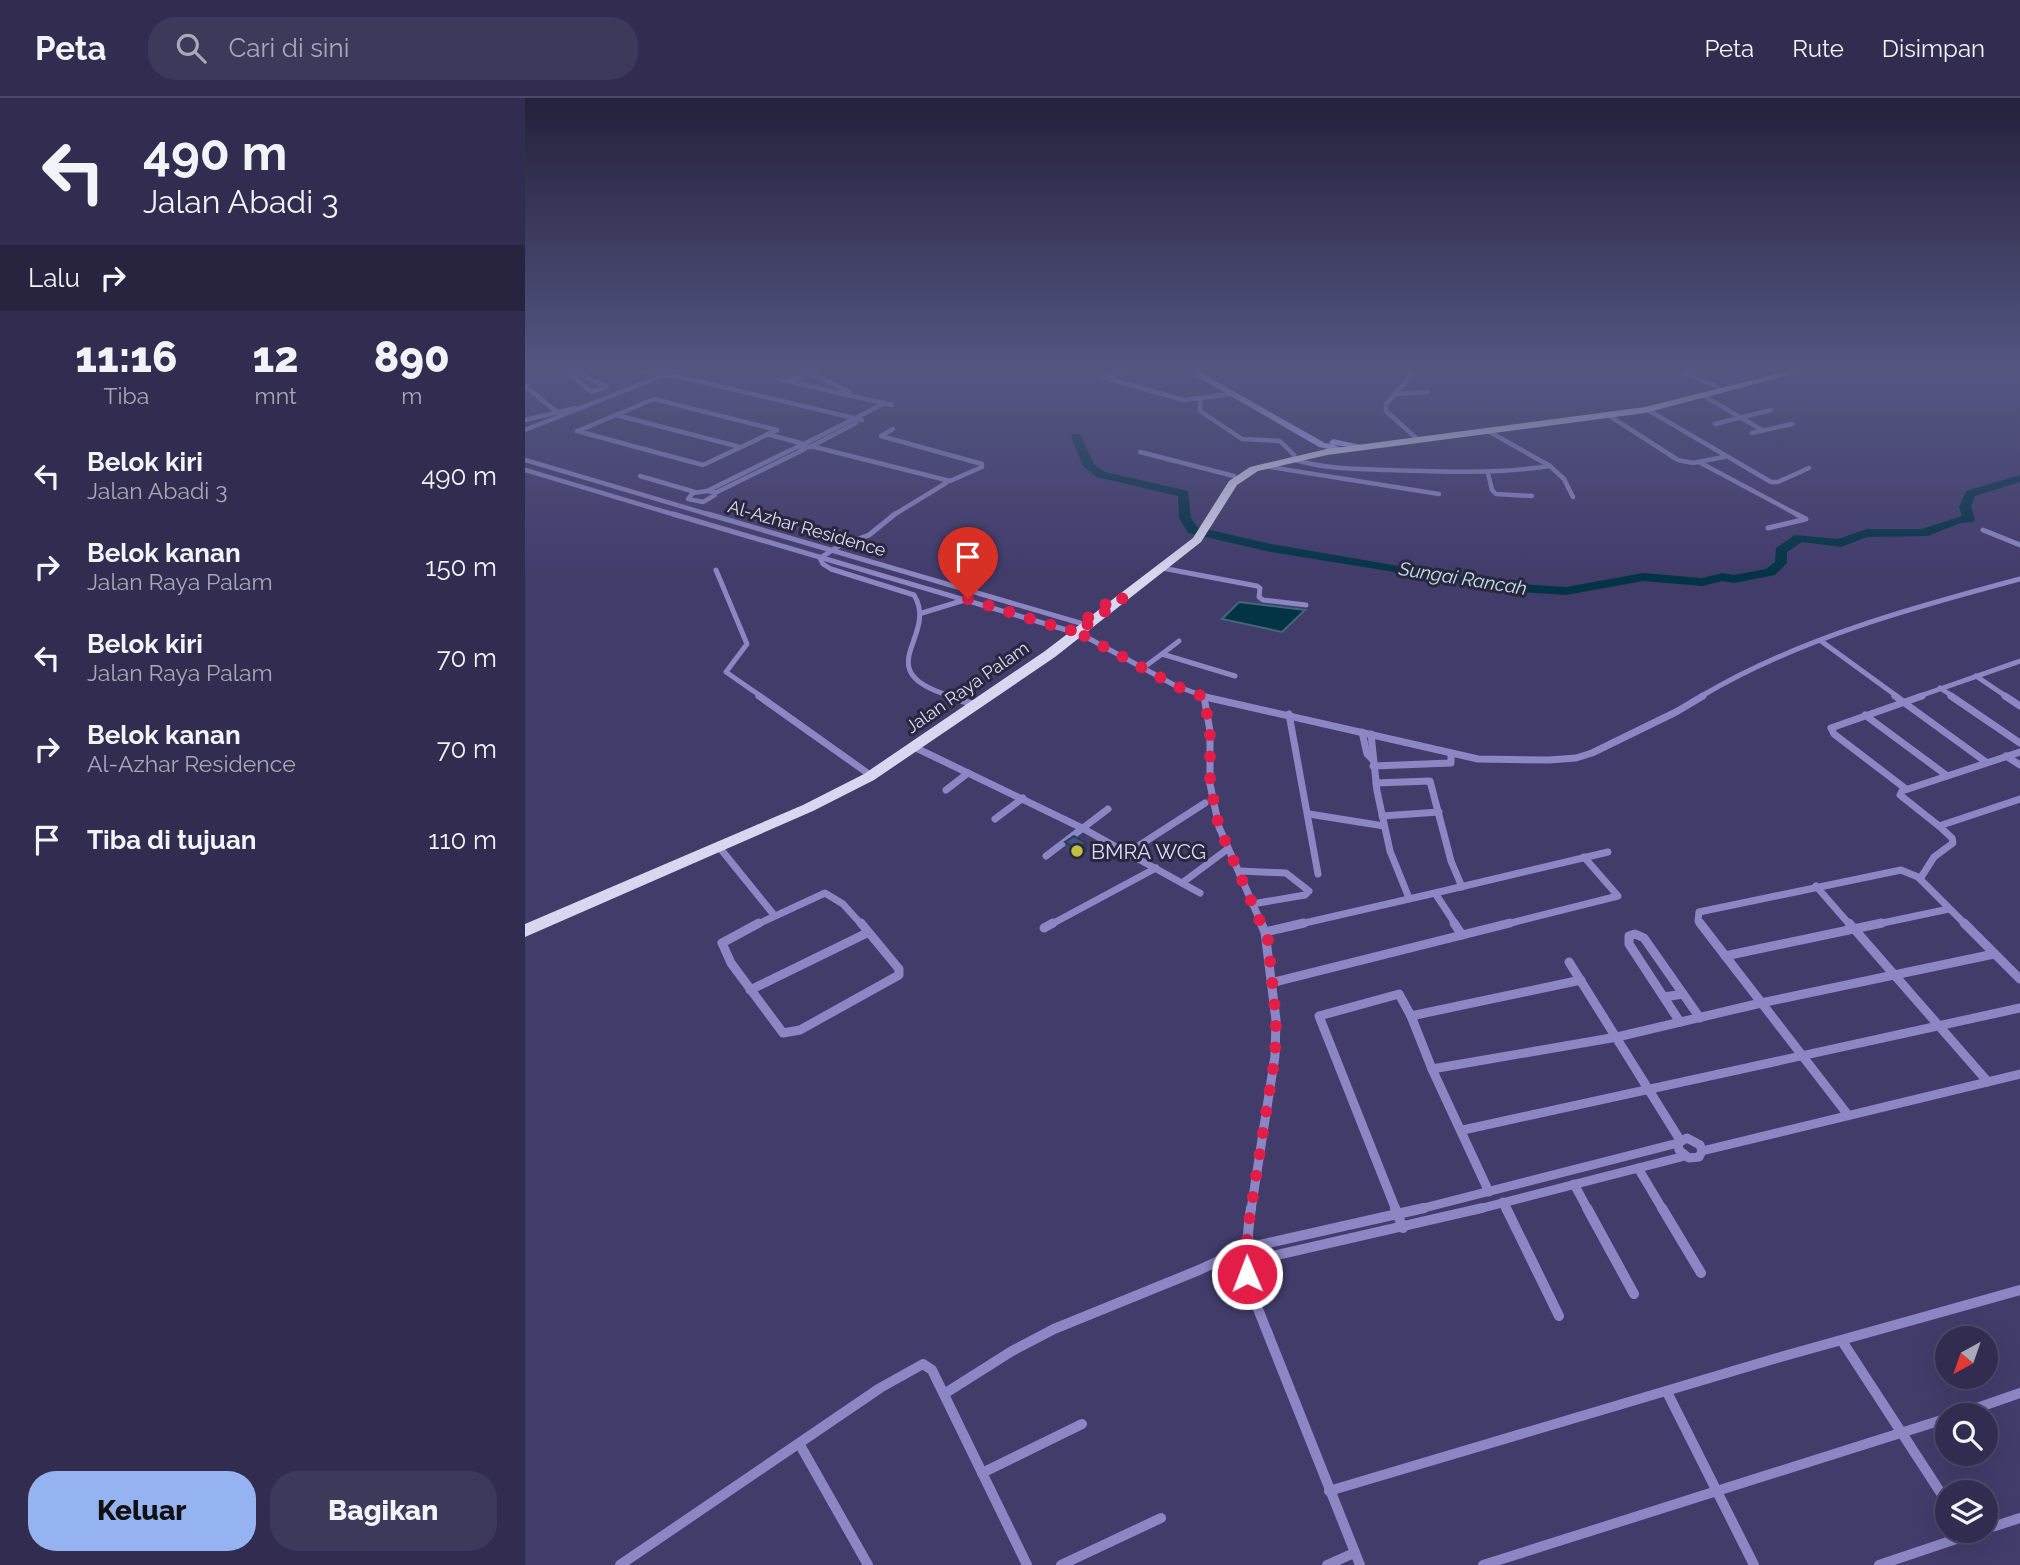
<!DOCTYPE html>
<html lang="id">
<style>
body{margin:0;font-family:Raleway,sans-serif;background:#3d395a;color:#f1f3f6;height:100vh;display:flex;flex-direction:column;font-size:26px;white-space:nowrap}
*{box-sizing:border-box;margin:0}
p{font-size:23px;color:#a8a8b7}
.icon{flex:none;width:38px;height:38px;fill:none;stroke:currentColor;stroke-width:2;stroke-linecap:round;stroke-linejoin:round}
.map{position:relative;flex:1;overflow:hidden}
.side{display:flex;flex-direction:column;background:#322d50;width:525px}
.side>*{flex:none}
.hud{background:#322d50;color:#f1f3f6;overflow:hidden}
.needle{width:46px;rotate:220deg}
.controls{position:absolute;left:1410px;top:1228px;display:grid;gap:14px}
.controls a{display:grid;place-items:center;width:63px;height:63px;border-radius:50%;background:#322d50;box-shadow:0 7px 28px #0002,0 0 0 2px #4d4967;font-size:35px}
.pin{position:absolute;display:grid;place-items:center;width:60px;height:60px;color:#fff;margin:-72px -30px;border-radius:50% 50% 50% 0;rotate:-45deg;box-shadow:0 0 7px #0007}
.pin .icon{rotate:45deg}
.me{position:absolute;width:77px;margin:-38px;rotate:359deg;stroke-linejoin:round;filter:drop-shadow(0 0 5px #0008)}
.turn{display:flex;align-items:center;gap:24px;height:147px;padding:0 28px;font-size:32px}
.turn .icon{width:91px;height:91px;stroke-width:2.5}
.turn b{display:block;font-size:49px;line-height:60px}
.then{display:flex;align-items:center;height:66px;padding:0 28px;background:#0003;gap:14px;font-size:26px}
.eta{display:flex;justify-content:space-evenly;align-items:center;height:119px;text-align:center}
.eta b{font-size:42px;font-weight:800;line-height:49px}
.action{display:flex;gap:14px;margin-top:auto;padding:14px 28px}
.action a{flex:1;height:80px;border-radius:28px;background:#95b2f1;color:#111;font-size:28px;font-weight:800;line-height:80px;text-align:center}
.action a+a{background:#3d395a;color:#f1f3f6}
ul{padding:0;list-style:none}
li{display:flex;align-items:center;gap:21px;height:91px;padding:0 28px}
li div{flex:1}
li b{display:block;font-size:26px}
li em{font-style:normal}
header{display:flex;align-items:center;gap:42px;box-sizing:border-box;height:98px;padding:0 35px;background:#322d50;border-bottom:2px solid #4d4967}
header strong{font-size:33px}
nav{display:flex;gap:38px;margin-inline-start:auto;font-size:24px}
.search{width:490px;height:63px;background:#3d395a;display:flex;align-items:center;gap:18px;box-sizing:border-box;padding:0 24px;border-radius:28px;color:#a8a8b7;font-size:26px}
main{display:flex;flex:1;min-height:0}
.map>svg:first-child{display:block}
</style>
<header>
<strong>Peta</strong>
<div class="search"><svg class="icon" aria-label="search" viewBox="0 0 24 24"><circle cx="10" cy="10" r="6"/><path d="M15 15l6 6"/></svg>Cari di sini</div>
<nav><a>Peta</a><a>Rute</a><a>Disimpan</a></nav>
</header>
<main>
<section class="side">
<div class="hud">
<div class="turn"><svg class="icon" aria-label="left" viewBox="0 0 24 24"><path d="M17 20v-9H6M10 6l-5 5 5 5"/></svg><div><b>490 m</b>Jalan Abadi 3</div></div>
<div class="then">Lalu<svg class="icon" aria-label="right" viewBox="0 0 24 24"><path d="M7 20v-9h11M14 6l5 5-5 5"/></svg></div>
</div>
<div class="eta">
<div><b>11:16</b><p>Tiba</p></div>
<div><b>12</b><p>mnt</p></div>
<div><b>890</b><p>m</p></div>
</div>
<ul>
<li><svg class="icon" aria-label="left" viewBox="0 0 24 24"><path d="M17 20v-9H6M10 6l-5 5 5 5"/></svg><div><b>Belok kiri</b><p>Jalan Abadi 3</p></div><em>490 m</em></li>
<li><svg class="icon" aria-label="right" viewBox="0 0 24 24"><path d="M7 20v-9h11M14 6l5 5-5 5"/></svg><div><b>Belok kanan</b><p>Jalan Raya Palam</p></div><em>150 m</em></li>
<li><svg class="icon" aria-label="left" viewBox="0 0 24 24"><path d="M17 20v-9H6M10 6l-5 5 5 5"/></svg><div><b>Belok kiri</b><p>Jalan Raya Palam</p></div><em>70 m</em></li>
<li><svg class="icon" aria-label="right" viewBox="0 0 24 24"><path d="M7 20v-9h11M14 6l5 5-5 5"/></svg><div><b>Belok kanan</b><p>Al-Azhar Residence</p></div><em>70 m</em></li>
<li><svg class="icon" aria-label="arrive" viewBox="0 0 24 24"><path d="M6 21V4h12l-3 4 3 4H6"/></svg><div><b>Tiba di tujuan</b></div><em>110 m</em></li>
</ul>
<div class="action"><a>Keluar</a><a>Bagikan</a></div>
</section>
<div class="map">
<svg width="1495" height="1467" viewBox="0 0 1495 1467">
<rect width="100%" height="100%" fill="#423c6b"/>
<!-- water -->
<polygon fill="#033445" stroke="#44667b" stroke-width="2" points="714,504 780,512 757,534 697,521"/>
<g fill="none" stroke-linecap="round" stroke-linejoin="round">
<!-- river -->
<polygon fill="#033445" fill-rule="evenodd" points="547,336 555,336 569,366 580,374 663,393 666,420 672,429 746,446 966,484 1041,489 1118,475 1177,480 1198,475 1209,477 1241,471 1250,464 1251,450 1270,437 1313,441 1342,431 1397,431 1437,418 1434,409 1441,393 1495,377 1495,384 1450,398 1446,409 1450,421 1448,424 1435,425 1403,438 1342,439 1316,449 1277,444 1262,454 1262,465 1250,477 1209,485 1198,483 1177,488 1118,483 1041,497 966,492 932,484 746,454 663,435 654,420 653,398 572,379 558,368 546,338"/>
<!-- street-far4 -->
<g stroke="#8c87c4" stroke-width="4.5">
<polyline points="40,271 66,294 82,289 45,271"/>
<polyline points="108,271 164,281 337,322"/>
<polyline points="885,271 886,278 861,306 861,313 891,340"/>
<polyline points="1151,271 1193,289"/>
<polyline points="284,274 324,294"/>
<polyline points="580,280 659,302 707,296"/>
<polyline points="581,280 609,271"/>
<polyline points="253,281 367,307"/>
<polyline points="265,283 292,271"/>
<polyline points="0,288 32,314"/>
<polyline points="870,296 902,294"/>
<polyline points="1179,298 1237,332"/>
<polyline points="675,300 675,313 717,341 755,343 769,357"/>
<polyline points="1123,312 1246,384 1253,384 1284,370"/>
<polyline points="91,317 215,349"/>
<polyline points="1083,317 1153,362 1168,365 1199,359"/>
<polyline points="0,322 50,310"/>
<polyline points="1190,326 1246,312"/>
<polyline points="0,332 154,271"/>
<polyline points="52,333 178,367 252,332"/>
<polyline points="53,333 129,301 252,332"/>
<polyline points="1227,335 1267,326"/>
<polyline points="242,336 279,346 360,305"/>
<polyline points="280,346 274,349 285,349 331,325"/>
<polyline points="286,348 425,383 457,369 457,366 356,338 368,331"/>
<polyline points="615,354 709,378"/>
<path d="M767,361c32,10 63,10 96,11 55,2 108,4 162,-4l-62,-35"/>
<polyline points="0,362 189,418"/>
<polyline points="1174,364 1275,418"/>
<polyline points="739,368 914,396"/>
<polyline points="1025,368 1039,381 1048,399"/>
<polyline points="0,372 154,418"/>
<polyline points="963,375 967,392 971,396 1007,398"/>
<polyline points="115,378 170,394"/>
<polyline points="182,393 274,348"/>
<polygon points="182,393 189,394 190,397 178,404 163,401 168,395"/>
<polyline points="190,395 280,351"/>
<polyline points="367,418 421,385"/>
</g>
<!-- street-far3 -->
<g stroke="#8c87c4" stroke-width="5">
<polyline points="148,416 545,533"/>
<polyline points="183,416 555,525"/>
<path d="M370,416l-26,21 -30,11 -19,12 3,6 8,5 83,26c26,42 -50,76 39,102"/>
<polyline points="1243,430 1281,421 1271,416"/>
<polyline points="1458,432 1495,447"/>
<polyline points="637,470 732,488 735,490 734,499 738,502 781,507"/>
<polyline points="191,472 222,546 201,574 237,599"/>
<polyline points="397,515 443,501"/>
<polyline points="552,534 651,588 681,599"/>
<polyline points="1296,543 1373,599"/>
<polyline points="637,556 654,543"/>
<polyline points="618,570 637,556 710,578"/>
<polyline points="1451,578 1482,599"/>
<polyline points="1415,590 1429,599"/>
<path d="M1175,599c97,-58 211,-89 320,-118"/>
<polyline points="1392,599 1495,563"/>
</g>
<!-- street-far2 -->
<g stroke="#8c87c4" stroke-width="7">
<polyline points="234,598 341,674"/>
<polyline points="422,598 451,607"/>
<polyline points="676,598 953,661 1024,662 1051,660 1067,655 1151,614 1178,598"/>
<polyline points="1370,598 1461,664"/>
<polyline points="1426,598 1495,645"/>
<polyline points="1480,598 1495,608"/>
<polyline points="679,599 685,633 685,686 694,729 737,827"/>
<polyline points="764,616 793,776"/>
<polyline points="1340,617 1421,677"/>
<polyline points="837,634 842,656 847,661"/>
<polyline points="846,636 852,693 865,753 884,800"/>
<polyline points="389,649 557,730 675,795"/>
<polyline points="1495,654 1377,693 1375,697 1414,728 1495,701"/>
<polyline points="1481,658 1495,667"/>
<polyline points="848,668 926,665 926,655"/>
<polyline points="851,685 905,683 926,763 937,789"/>
<polyline points="1381,691 1309,636 1306,630 1397,598"/>
<polyline points="421,692 443,675"/>
<polyline points="784,716 859,728"/>
<polyline points="857,718 914,714"/>
<polyline points="470,721 498,700"/>
<polyline points="194,749 249,817"/>
<polyline points="604,754 680,705"/>
<polyline points="521,758 583,711"/>
<polyline points="715,773 761,775 784,793 780,797 727,806"/>
<polyline points="1395,781 1409,759 1428,745 1427,740 1414,728"/>
<polyline points="657,785 700,753"/>
<polyline points="1291,788 1325,827"/>
<polyline points="231,827 300,795 318,806 337,827"/>
<polyline points="525,827 631,770"/>
<polyline points="771,827 910,795"/>
<polyline points="931,827 910,795 1083,754"/>
<polyline points="978,827 1093,798 1059,759"/>
<polyline points="1176,827 1173,823 1174,814 1376,772 1393,779 1441,827"/>
<polyline points="1348,827 1424,811"/>
</g>
<!-- street-far1 -->
<g stroke="#8c87c4" stroke-width="9">
<polyline points="234,825 197,845 206,865 258,935 275,932 374,877 374,871 336,825"/>
<polyline points="929,825 937,837"/>
<polyline points="1175,825 1323,1017"/>
<polyline points="1324,825 1463,984"/>
<polyline points="1439,825 1495,881"/>
<polyline points="519,830 528,825"/>
<polyline points="740,834 779,825"/>
<polyline points="1200,858 1357,825"/>
<polyline points="1044,864 1155,1042"/>
<polyline points="746,885 985,825"/>
<polyline points="225,892 342,835"/>
<polyline points="1139,899 1158,896"/>
<polyline points="1155,924 1104,846 1104,838 1110,836 1119,840 1175,920"/>
<polyline points="907,971 1092,939 1236,905 1469,856"/>
<polyline points="938,1032 1495,910"/>
<polygon points="1162,1040 1175,1047 1177,1053 1174,1059 1164,1060 1154,1052 1153,1045"/>
<polyline points="1177,1053 1495,976"/>
<polyline points="1113,1070 1138,1112"/>
<polyline points="1049,1086 1063,1112"/>
<polyline points="964,1094 907,971 886,918 1056,882"/>
<polyline points="978,1104 982,1112"/>
<polyline points="726,1112 750,958 751,922 740,834 736,825"/>
<polyline points="871,1112 794,918 874,896 886,918"/>
<polyline points="891,1112 1153,1045"/>
<polyline points="950,1112 1160,1058"/>
</g>
<!-- street -->
<g stroke="#8c87c4" stroke-width="10">
<path d="M726,1110c-6,40 -5,62 7,101l102,256"/>
<polyline points="870,1110 878,1130"/>
<polyline points="981,1110 1034,1218"/>
<polyline points="1062,1110 1109,1196"/>
<polyline points="1137,1110 1176,1175"/>
<polyline points="696,1166 721,1164 957,1110"/>
<polyline points="1317,1243 1423,1406"/>
<polyline points="1142,1294 1229,1467"/>
<polyline points="419,1296 487,1253 529,1231 674,1172 721,1150 899,1110"/>
<polyline points="1429,1318 1495,1295"/>
<polyline points="275,1347 343,1467"/>
<polyline points="457,1375 557,1326"/>
<polyline points="804,1393 1252,1260 1495,1192"/>
<polyline points="1461,1431 1495,1420"/>
<polyline points="95,1467 355,1290 398,1266 407,1272 502,1467"/>
<polyline points="536,1467 636,1420"/>
<polyline points="802,1467 829,1455"/>
<polyline points="958,1467 1423,1320"/>
<polyline points="1354,1467 1455,1433"/>
</g>
<!-- secondary -->
<polygon fill="#b5aefc" fill-rule="evenodd" points="659,271 669,271 800,345 806,346 804,344 808,341 836,347 832,350 809,347 816,350 812,353 794,349"/>
<!-- primary -->
<polygon fill="#d8d7f0" fill-rule="evenodd" points="1271,271 1287,271 1120,315 802,357 733,373 712,387 676,444 530,559 349,682 288,713 0,839 0,826 278,707 339,676 520,553 668,440 704,383 725,369 802,351 1120,309"/>
</g>
<!-- wall -->
<polygon fill="#39476e" points="540,744 562,753 553,760 541,753"/>
<!-- shaded-wall -->
<polygon fill="#2e3a5a" points="561,745 562,753 553,760 552,751"/>
<!-- building -->
<polygon fill="#425380" stroke="#2e3a5a" stroke-width="2" points="549,738 561,745 552,751 540,744"/>
<!-- sky -->
<linearGradient id="sky" x2="0" y2="1"><stop stop-color="#24213b"/><stop offset="0.57" stop-color="#545682"/><stop offset="1" stop-color="#545682" stop-opacity="0"/></linearGradient>
<rect width="1495" height="477" fill="url(#sky)"/>
<g fill="none" stroke-linecap="round" stroke-linejoin="round">
<!-- route -->
<polyline stroke="#e11d48" stroke-width="12" stroke-dasharray="0 21.6" points="443,501 545,533 592,498 598,500 552,534 651,588 679,599 685,633 685,685 694,729 743,842 751,922 750,958 722,1136 722,1176"/>
</g>
<!-- markers -->
<circle fill="#c1be40" stroke="#29273d" stroke-width="2.5" cx="552" cy="753" r="7"/>
<g text-anchor="middle" dominant-baseline="central" stroke-width="6" stroke-linejoin="round" paint-order="stroke">
<!-- far-street labels -->
<g font-size="18" fill="#dcdbf8" stroke="#29273d">
<text transform="translate(282 430) rotate(16)">Al-Azhar Residence</text>
<text transform="translate(442 589) rotate(-35)">Jalan Raya Palam</text>
</g>
<!-- far-water labels -->
<g font-size="19" font-style="italic" fill="#c5e1ee" stroke="#29273d">
<text transform="translate(938 480) rotate(9)">Sungai Rancah</text>
</g>
<!-- poi labels -->
<g font-size="21" fill="#dcdbf8" stroke="#29273d" text-anchor="start">
<text x="566" y="753">BMRA WCG</text>
</g>
</g>
</svg>
<div class="controls">
<a><svg class="needle" viewBox="-14 -14 28 28"><path d="M0-13l5 13h-10z" fill="#e53935"/><path d="M0 13l5-13h-10z" fill="#a8a8b7"/></svg></a>
<a><svg class="icon" aria-label="search" viewBox="0 0 24 24"><circle cx="10" cy="10" r="6"/><path d="M15 15l6 6"/></svg></a>
<a><svg class="icon" aria-label="layers" viewBox="0 0 24 24"><path d="M12 4l9 5-9 5-9-5zM3 14l9 5 9-5"/></svg></a>
</div>
<div class="pin" style="left:443px;top:501px;background:#d93025"><svg class="icon" aria-label="arrive" viewBox="0 0 24 24"><path d="M6 21V4h12l-3 4 3 4H6"/></svg></div>
<svg class="me" style="left:722px;top:1176px" viewBox="-20 -20 40 40"><circle r="17" fill="#e11d48" stroke="#fff" stroke-width="3"/><path d="M0-11L8 9 0 5-8 9z" fill="#fff"/></svg>
</div>
</main>
